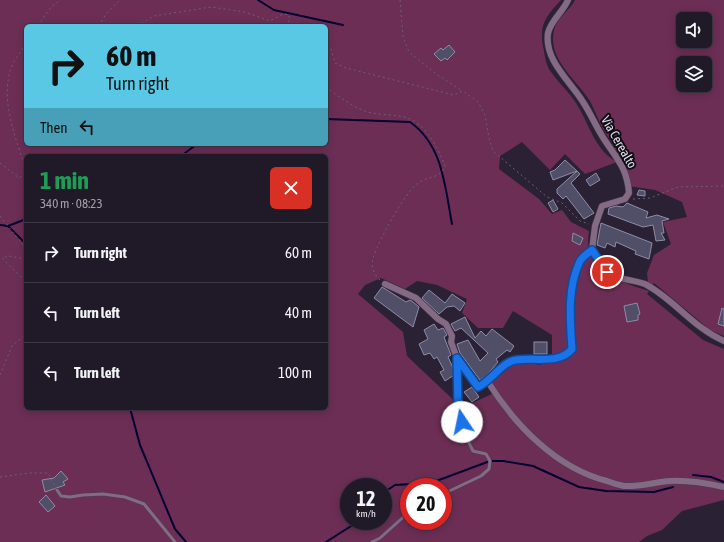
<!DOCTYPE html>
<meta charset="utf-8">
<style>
body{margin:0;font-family:"Asap Condensed",sans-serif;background:#282230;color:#f1f3f6;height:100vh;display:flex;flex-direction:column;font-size:15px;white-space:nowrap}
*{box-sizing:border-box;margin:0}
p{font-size:13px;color:#a2a0a8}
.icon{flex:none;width:22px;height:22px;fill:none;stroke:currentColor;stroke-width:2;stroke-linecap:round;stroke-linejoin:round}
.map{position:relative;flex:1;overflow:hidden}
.panel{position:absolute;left:24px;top:154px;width:304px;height:256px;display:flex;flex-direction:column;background:#201928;border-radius:6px;box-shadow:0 2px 10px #0003,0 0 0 1px #3d3845}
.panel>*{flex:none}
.banner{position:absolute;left:24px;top:24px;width:304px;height:122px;border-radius:6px;box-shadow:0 2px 10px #0003,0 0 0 1px #3d3845;background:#59c8e5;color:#111;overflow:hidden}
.buttons{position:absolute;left:676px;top:12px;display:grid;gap:8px}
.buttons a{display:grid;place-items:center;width:36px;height:36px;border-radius:6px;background:#201928;box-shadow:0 2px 10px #0003,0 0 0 1px #3d3845;font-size:20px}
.speed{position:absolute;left:340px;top:478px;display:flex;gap:8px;font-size:20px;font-weight:700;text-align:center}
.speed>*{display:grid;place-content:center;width:52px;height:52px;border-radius:50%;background:#201928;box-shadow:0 2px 10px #0003,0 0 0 1px #3d3845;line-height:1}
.speed small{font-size:10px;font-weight:400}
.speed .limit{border:6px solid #d22;background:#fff;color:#111}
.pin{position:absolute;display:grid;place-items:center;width:34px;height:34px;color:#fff;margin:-17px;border:2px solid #fff;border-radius:50%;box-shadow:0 1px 4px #0007}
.me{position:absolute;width:44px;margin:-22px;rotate:349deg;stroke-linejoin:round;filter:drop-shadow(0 0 3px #0008)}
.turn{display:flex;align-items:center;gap:14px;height:84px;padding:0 16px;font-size:18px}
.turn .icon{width:52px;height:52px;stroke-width:2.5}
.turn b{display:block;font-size:28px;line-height:34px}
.then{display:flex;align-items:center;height:38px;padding:0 16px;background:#0003;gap:8px;font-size:15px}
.round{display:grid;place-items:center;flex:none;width:42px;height:42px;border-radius:6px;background:#282230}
.overview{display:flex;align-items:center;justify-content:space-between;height:68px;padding:0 16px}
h1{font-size:24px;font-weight:700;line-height:30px;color:#1e9e55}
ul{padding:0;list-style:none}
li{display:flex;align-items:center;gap:12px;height:60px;padding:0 16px;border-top:1px solid #3d3845}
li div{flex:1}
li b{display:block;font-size:15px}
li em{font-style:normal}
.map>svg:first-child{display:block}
</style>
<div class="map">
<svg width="724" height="542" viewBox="0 0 724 542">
<rect width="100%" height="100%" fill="#2b2135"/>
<!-- green -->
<path fill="#6c2e55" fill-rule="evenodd" d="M0,0h561c-16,17 -23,26 -17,51 1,6 2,13 5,18 9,14 22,24 30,39 11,19 17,43 38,54 1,-15 -7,-21 -14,-33 -5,-9 -8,-19 -13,-28 -13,-21 -43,-42 -36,-71 3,-12 16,-20 21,-30h149v336l-14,-6 -56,-47 -7,11 56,46 21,9v151l-42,11 -20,19 -15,6 -8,6h-639zM683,19h22v22h-22zM26,26h300v118h-300zM683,63h22v22h-22zM522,142l28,28 15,-16 20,20 32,-12 12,24 26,4 27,12 5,15 -24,5 8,22 -17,11 -7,18 2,18c-32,-10 -67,-20 -60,-60l-18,-9 -9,-12 -10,4 -13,-15 -40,-30 1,-13zM26,156h300v252h-300zM381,278l24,11 12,-8 20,4 30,14 -5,14 16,15h25l10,-17 39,24v26l-13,4 -27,-8 -26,26 8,10 -32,15 -55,-52 -4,-24 -45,-38 7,-9zM349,487h34v34h-34zM409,487h34v34h-34z"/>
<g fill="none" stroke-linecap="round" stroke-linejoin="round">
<!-- stream -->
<g stroke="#040130" stroke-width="2">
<polyline points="258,0 274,10 343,25"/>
<path d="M326,119l84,3c33,23 35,65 42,102"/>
<polyline points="181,156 197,144"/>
<polyline points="0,225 8,226 26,219"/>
<polyline points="8,226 26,244"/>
<polyline points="130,408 140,445 175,529 186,542"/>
<polyline points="693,475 711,477 724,482"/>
<polyline points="383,493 395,485 431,483 490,461 503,461 533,466 579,487 606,491 654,492 673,487"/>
<polyline points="326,542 359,521"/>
</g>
</g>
<!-- building -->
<g fill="#514f68" stroke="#8e8ca7">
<polygon points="449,45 455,52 447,60 445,58 441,61 434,54 441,48 443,50"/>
<polygon points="565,160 577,171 553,180 550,172 555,170"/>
<polygon points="577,171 580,174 571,183 594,213 584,219 566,196 563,199 557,193 557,189"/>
<polygon points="596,173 600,180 590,186 586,180"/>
<polygon points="639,190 645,191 645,196 637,195"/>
<polygon points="553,200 558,209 553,212 548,203"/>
<polygon points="627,203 648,212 646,218 657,215 669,219 662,221 664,233 661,233 665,240 656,241 653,225 643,227 608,214 609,208 616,206 623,207"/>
<polygon points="601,223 652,243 649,259 635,254 636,251 616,242 615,247 607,243 605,248 597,245"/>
<polygon points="573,233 583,238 580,245 572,241"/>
<polygon points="382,287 406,302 410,300 413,302 419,307 413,327 374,298"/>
<polygon points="429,290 445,303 452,294 465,303 460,311 454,306 447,307 439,314 422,298"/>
<polygon points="637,303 640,314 638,315 638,320 627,322 624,306"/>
<polygon points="722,308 724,309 724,326 718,324"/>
<polygon points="465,317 475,338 481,331 486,336 492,329 514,346 510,352 507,350 496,359 498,362 487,375 480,380 460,353 457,344 468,340 480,361 488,353 461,328 455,331 451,324"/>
<polygon points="434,324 438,330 443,328 447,335 444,337 451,355 448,357 454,370 454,375 445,381 440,372 444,370 437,357 434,359 430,353 424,355 419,344 428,339 424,330"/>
<rect x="534" y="342" width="13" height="12"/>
<polygon points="472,387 479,397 472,402 464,392"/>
<polygon points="61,471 68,479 63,482 65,485 45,492 42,480 54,478"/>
<polygon points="46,495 55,506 48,512 39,502"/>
</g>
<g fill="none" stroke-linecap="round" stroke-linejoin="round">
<!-- lane casing -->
<g stroke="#493f52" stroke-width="4">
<g id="lane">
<polyline points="57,490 61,496 70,497 83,495 103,494 125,497 144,504 175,542"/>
<path d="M443,494l38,-18 8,-7 1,-8 -4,-7 -13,-3c-17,-31 -15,-57 -16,-91"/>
<polyline points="372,542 380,538 409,512"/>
</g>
</g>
<!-- street casing -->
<g stroke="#493f52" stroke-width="7">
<g id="street">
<path d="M568,0c-5,12 -17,20 -20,33 -4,27 22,48 35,69 8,12 13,25 21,37 13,20 23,29 25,54l-4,6 -23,7 -7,20 -3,24c5,6 9,17 15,23 8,6 28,7 38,11 29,15 47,43 79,57"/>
<path d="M385,284l31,14 22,21 8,5 6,12 -1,6 6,16 22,29c12,-6 24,-26 37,-27 18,-3 43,5 56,-11 -2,-29 -5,-62 8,-88 2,-5 8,-8 12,-11"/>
<path d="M488,382c27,43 68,86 119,99 5,2 12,4 17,5 15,1 31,-4 46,-5 19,-1 36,2 54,6"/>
</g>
</g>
<!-- path -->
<g stroke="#696072" stroke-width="1" stroke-dasharray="2 3" stroke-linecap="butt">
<polyline points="400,0 403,37 409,52 435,73 462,91"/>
<polyline points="38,26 51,7 61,0"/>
<polyline points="99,26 106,14 120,0"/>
<polyline points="137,26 154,16 211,7 245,12 270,21 281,15 288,14 290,19 286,26"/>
<path d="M26,44c-5,8 -12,16 -15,24 -11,33 5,71 15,102"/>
<polyline points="326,47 331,49 335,63 346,68 454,95 463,91 478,102 485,115 489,138 493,151 547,197 562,203 580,221 589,224"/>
<path d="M326,87c12,9 25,19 39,24 10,4 23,3 34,5 24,3 38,29 46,50 -5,13 -17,10 -27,17 -13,9 -40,59 -45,75 -2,8 1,17 7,22"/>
<polyline points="0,163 19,178 26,174"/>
<polyline points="633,199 650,198 678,187 724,186"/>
<polyline points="0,216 23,245 25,259 9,256 2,258 26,282"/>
<polyline points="0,375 12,346 26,334"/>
<polyline points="0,477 29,473 48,473 55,486"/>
</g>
<!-- lane -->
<use href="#lane" stroke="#846a85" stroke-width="3"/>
<!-- street -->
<use href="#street" stroke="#846a85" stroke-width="6"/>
</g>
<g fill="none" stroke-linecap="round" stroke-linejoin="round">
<!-- route casing -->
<g stroke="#114b97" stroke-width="10">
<path id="route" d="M462,422l-4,-14 -1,-50 21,29c13,-6 25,-26 38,-27 18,-3 43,5 56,-11 -2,-29 -5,-61 8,-88 3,-5 8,-8 12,-11l15,22"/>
</g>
<!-- route -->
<use href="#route" stroke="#1a73e8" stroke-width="7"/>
</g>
<g text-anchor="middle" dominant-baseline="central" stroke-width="4" stroke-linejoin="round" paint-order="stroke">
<!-- street labels -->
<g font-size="13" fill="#e4deec" stroke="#110d16">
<text transform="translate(619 142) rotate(60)">Via Cerealto</text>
</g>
</g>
</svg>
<div class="buttons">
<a><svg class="icon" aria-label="sound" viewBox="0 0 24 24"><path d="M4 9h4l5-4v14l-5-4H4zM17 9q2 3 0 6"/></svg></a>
<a><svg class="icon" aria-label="layers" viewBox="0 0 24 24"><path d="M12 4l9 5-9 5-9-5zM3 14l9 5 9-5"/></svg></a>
</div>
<div class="speed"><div>12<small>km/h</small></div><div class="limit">20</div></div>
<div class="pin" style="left:607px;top:272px;background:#d93025"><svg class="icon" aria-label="arrive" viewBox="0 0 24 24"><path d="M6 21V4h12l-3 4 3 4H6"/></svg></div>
<svg class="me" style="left:462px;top:422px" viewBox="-20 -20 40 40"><circle r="19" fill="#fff"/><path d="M0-13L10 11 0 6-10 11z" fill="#1a73e8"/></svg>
<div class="banner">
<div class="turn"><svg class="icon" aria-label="right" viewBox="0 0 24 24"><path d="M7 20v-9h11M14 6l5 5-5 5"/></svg><div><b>60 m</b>Turn right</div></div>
<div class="then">Then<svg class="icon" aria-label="left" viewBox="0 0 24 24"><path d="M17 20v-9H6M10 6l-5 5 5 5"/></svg></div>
</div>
<section class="panel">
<div class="overview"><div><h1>1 min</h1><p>340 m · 08:23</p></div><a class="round" style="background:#d93025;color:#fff"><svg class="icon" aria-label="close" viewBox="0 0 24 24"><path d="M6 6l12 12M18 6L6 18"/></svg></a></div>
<ul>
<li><svg class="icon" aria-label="right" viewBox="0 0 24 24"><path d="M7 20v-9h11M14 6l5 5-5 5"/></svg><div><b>Turn right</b></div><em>60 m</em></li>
<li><svg class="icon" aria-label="left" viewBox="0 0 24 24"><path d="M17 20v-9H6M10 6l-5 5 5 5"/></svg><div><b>Turn left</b></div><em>40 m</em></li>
<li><svg class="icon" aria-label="left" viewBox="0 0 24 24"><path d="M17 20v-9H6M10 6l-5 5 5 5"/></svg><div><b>Turn left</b></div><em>100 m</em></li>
</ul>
</section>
</div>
